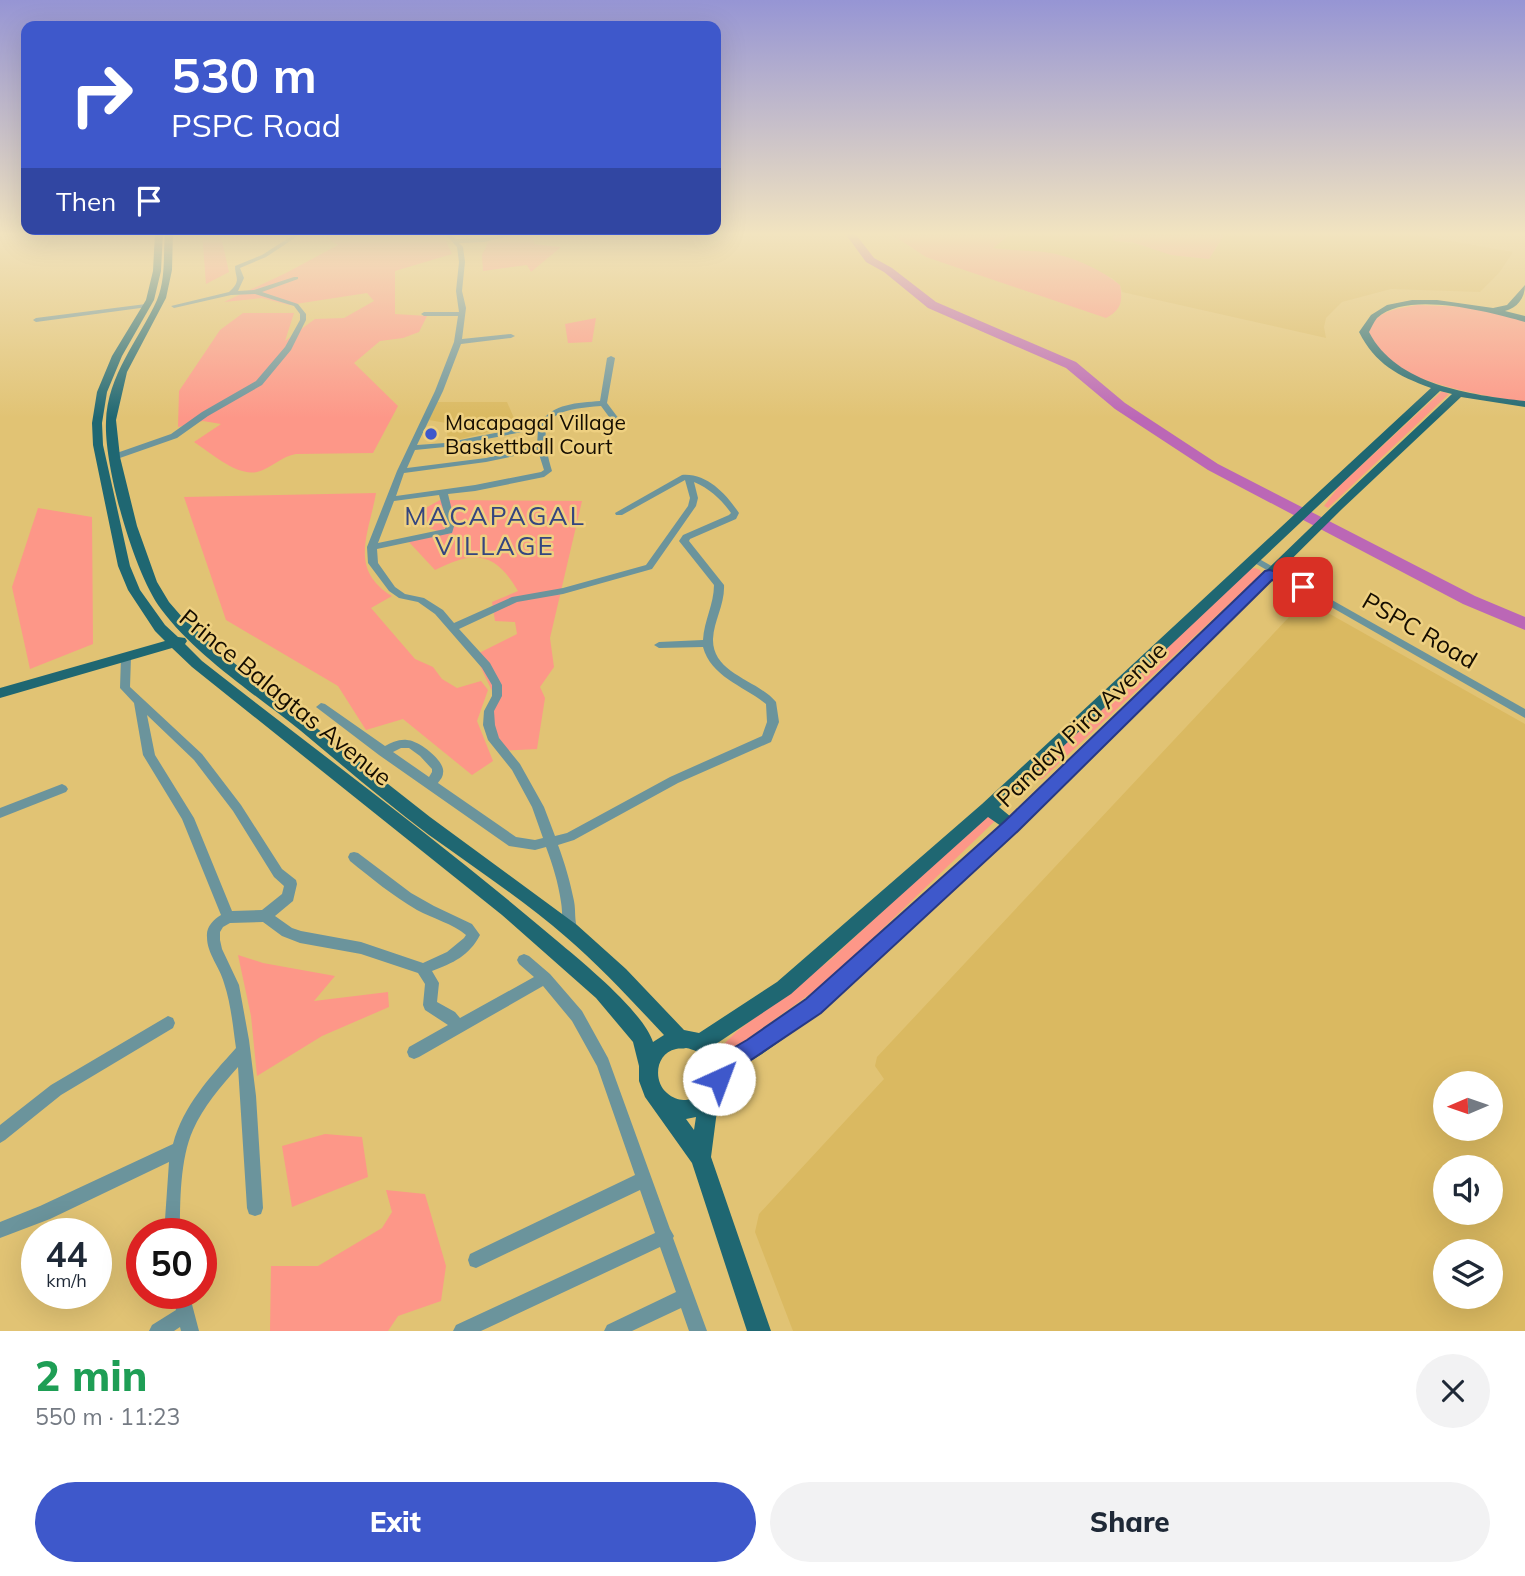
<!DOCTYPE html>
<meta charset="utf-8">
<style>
body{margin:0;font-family:Mulish,sans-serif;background:#f2f2f3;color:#1f2937;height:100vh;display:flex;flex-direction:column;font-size:26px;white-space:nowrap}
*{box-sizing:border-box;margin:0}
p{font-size:23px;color:#747a83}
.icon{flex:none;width:38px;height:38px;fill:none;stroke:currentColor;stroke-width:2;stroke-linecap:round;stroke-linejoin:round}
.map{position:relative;height:1331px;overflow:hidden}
.panel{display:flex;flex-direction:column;background:#fff;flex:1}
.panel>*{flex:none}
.banner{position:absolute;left:21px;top:21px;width:700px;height:214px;border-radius:14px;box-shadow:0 7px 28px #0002;background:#3e58cb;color:#fff;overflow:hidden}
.needle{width:46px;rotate:268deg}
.tools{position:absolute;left:1433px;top:1071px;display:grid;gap:14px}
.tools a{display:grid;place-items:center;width:70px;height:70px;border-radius:50%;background:#fff;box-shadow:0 7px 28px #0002;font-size:35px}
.speed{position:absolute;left:21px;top:1218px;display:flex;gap:14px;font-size:35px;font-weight:700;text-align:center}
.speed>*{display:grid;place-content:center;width:91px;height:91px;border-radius:50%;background:#fff;box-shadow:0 7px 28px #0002;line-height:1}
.speed small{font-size:18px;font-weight:400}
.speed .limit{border:10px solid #d22;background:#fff;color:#111}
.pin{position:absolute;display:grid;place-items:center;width:60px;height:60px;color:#fff;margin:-30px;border-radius:14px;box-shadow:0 4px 10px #0006}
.me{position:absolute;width:77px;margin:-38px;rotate:43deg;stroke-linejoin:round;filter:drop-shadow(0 0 5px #0008)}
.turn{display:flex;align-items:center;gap:24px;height:147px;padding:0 35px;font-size:32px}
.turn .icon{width:91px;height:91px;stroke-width:2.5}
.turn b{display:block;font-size:49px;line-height:60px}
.then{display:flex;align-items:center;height:66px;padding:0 35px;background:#0003;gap:14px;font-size:26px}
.round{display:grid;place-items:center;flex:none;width:74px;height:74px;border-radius:37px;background:#f2f2f3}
.summary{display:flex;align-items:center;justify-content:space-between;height:119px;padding:0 35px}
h1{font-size:42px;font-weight:800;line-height:52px;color:#1e9e55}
.action{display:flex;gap:14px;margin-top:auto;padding:14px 35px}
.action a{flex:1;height:80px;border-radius:42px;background:#3e58cb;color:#fff;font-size:28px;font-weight:800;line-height:80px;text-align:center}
.action a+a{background:#f2f2f3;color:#1f2937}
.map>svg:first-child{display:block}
</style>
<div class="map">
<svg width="1525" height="1331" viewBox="0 0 1525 1331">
<rect width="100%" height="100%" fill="#e1c374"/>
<!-- built -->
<g fill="#dab961" fill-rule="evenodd">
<polygon points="1013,232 1112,232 1114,241 1153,247 1171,255 1209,259 1226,232 1401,232 1513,252 1499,273 1480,292 1391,289 1342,302 1326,318 1324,327 1326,338 1122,292 1120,285 1112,278 1055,254 992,248"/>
<polygon points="435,402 507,402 517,425 448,442 446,423 429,420"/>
<path d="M1305,600l220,124v607h-732l-38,-99 4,-18 125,-135 -9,-13 2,-9zM1491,1083v46h-45v-46zM1491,1167v46h-45v-46zM1491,1251v46h-45v-46z"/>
</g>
<!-- green -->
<g fill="#fd9788">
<polygon points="202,232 220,232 229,272 206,284"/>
<path d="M318,232h124l10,22 -57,17v43l32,2 -8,16 -16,6 -23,3 -26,22 44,43 -25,47 -77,1c-14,2 -24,14 -39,18 -21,4 -46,-19 -63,-30l27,-18 -18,-3 -25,6 1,-36 41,-61 23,-17h51l-9,28 30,-22 29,-1 30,-17 -7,-8 -78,12 -27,-7 -38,4 62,-29 52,-28z"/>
<polygon points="527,232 532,232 534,244 561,247 531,272 527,265 483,271 482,255 489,240"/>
<path d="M888,232h125l-20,16c17,3 34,2 51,4 26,3 56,17 76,33 3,17 1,25 -14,33l-180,-61z"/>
<polygon points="1112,232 1226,232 1209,259 1171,255 1132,242 1114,241"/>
<path d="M1417,305l50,2 58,13v82c-38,-5 -116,-19 -144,-46 -5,-6 -9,-17 -14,-24 8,-21 29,-23 50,-27z"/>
<polygon points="596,318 592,342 568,343 565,324"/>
<polygon points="1442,391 1449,394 1328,508 1324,506 1339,486"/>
<path d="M376,493c-7,41 -28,76 16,103l-21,12 44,51 18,8 9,12 15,9 24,-7 7,9 -11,31 16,40 -21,14 -69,-56 -37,11 -28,-44 -112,-66 -42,-123z"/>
<path d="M440,500l142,1 -32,137 4,29 -14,20 5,11 -8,51 -36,2 -12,-30 4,-28 -18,-38 42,-21 -2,-12 -20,-1 -3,-19 26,-11c-23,-39 -43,-41 -83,-21l-27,-29 35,-8 -14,-5 -7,-18z"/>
<polygon points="38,508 92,517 93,644 30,669 12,587"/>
<polygon points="1255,568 1260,570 1261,574 1042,779 1033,779 1030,776 1249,569"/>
<polygon points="986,815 996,820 828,981 743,1042 725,1051 720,1048 736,1032 830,960"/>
<polygon points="238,955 263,963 335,976 314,1001 388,992 389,1007 322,1036 257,1076 251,1016"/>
<polygon points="325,1134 362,1137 368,1177 292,1207 282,1146"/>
<polygon points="386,1190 425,1194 446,1266 441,1301 398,1316 388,1331 270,1331 271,1266 318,1266 382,1228 392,1212"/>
</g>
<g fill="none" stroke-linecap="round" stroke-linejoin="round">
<!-- river -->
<polygon fill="#bb67b6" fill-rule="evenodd" points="844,232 854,232 874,258 892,268 936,302 1076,362 1125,403 1218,464 1475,596 1525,617 1525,630 1463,604 1208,470 1115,409 1066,368 928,308 884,272 866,262"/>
<!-- minor -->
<g fill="#6b949c" fill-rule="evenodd">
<path d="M298,232h6l-38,25 -26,11 4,10 -6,13 16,-1 40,-13h4v2l-36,13 36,12 8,10v6l-15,30 -29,35 -54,31 -31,22 -60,21h-6v-4l60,-21 31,-22 54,-31 29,-34 15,-27v-6l-6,-8 -39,-12 -24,1 -57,13 -3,-2 58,-14c13,-12 6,-14 6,-26l27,-11z"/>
<path d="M443,232h6l7,7 28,-1 34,-6h10l-44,10 -25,1 4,4 2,15 -3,29 4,17 -4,31 49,-5 4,2 -4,2 -50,6 -18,47 -26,54 28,-2 95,-19c12,-21 38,-21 60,-23l7,-43 4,-2 4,2 -8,45 18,24 -1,2h-6l-17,-23c-52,4 -65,11 -49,65l-8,6 -69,14 -27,3 7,29 -3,10 -75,16 1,14 17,24 10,7 19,4 19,12 11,13 58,-26 51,-9 83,-23 42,-59 2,-8 -5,-18 -63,35h-6l-1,-2 67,-38c25,-2 44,19 57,38l-3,6 -46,20 -1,2 35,44c1,19 -10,35 -11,54 -1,35 45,41 63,63l3,20 -8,20 -93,41 -104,57 -16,5c7,19 12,36 16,56 2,10 0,20 4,29l-2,4 -5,2 -5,-2c-5,-12 -3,-20 -5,-32 -3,-20 -8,-36 -15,-55l-11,3 -26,-4 -130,-91 -63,-48 5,-4 4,1 60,42c6,-3 14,-7 22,-6 11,0 39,21 36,33 0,4 -3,7 -5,10l78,54 19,3 8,-2 -11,-31 -20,-37 -24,-30 -5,-15 1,-14 8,-15v-11l-10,-17 -47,-54 -17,-12 -19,-4 -10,-7 -21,-28 -1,-16 30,-76 38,-80 19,-49 4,-26h-34l-3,-2 3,-2h35l-3,-21 3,-29 -2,-15zM538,429l-1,17 -51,12 -79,10 8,-18 30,-3zM538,451l6,19 -3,2 -66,13 -79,11 8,-23 82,-11zM694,482c16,7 27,17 37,31l-2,2 -46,20 -4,6 35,44c0,19 -10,36 -11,55l-44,2 -5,3 5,3 44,-1c8,30 41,39 63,57l1,18 -5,14 -92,41 -103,56 -12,3 -11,-29 -24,-43 -21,-26 -4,-13 -1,-14 8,-15v-11l-12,-22 -31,-34 58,-27 46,-8 89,-25 44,-63 2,-8zM439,495l8,28 -2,6 -67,14 16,-42zM401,748h8l11,8 12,13v3l-3,5 -36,-25z"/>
<polygon points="146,304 149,306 148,307 36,322 33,320 36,318"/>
<polygon points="1254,556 1525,709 1525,718 1251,561 1249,559"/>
<path d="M126,653l5,4 -1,30 72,67 39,51 41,64 14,11 1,4 -4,17 -18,15 17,12 9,3 60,11 62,21 24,-11 17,-14 2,-3c-13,-11 -34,-17 -49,-25 -24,-14 -46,-32 -67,-49l-2,-4 2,-4 4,-1 4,1 53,40 23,13 38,18 8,11c-11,21 -27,28 -48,36l7,12 -2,19 18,10 5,6 74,-41 -15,-13 -2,-4 2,-4 5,-2 5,2 21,18 32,37 26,47 62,171 4,7 -1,2 34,93h-18l-8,-23 -49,23h-28l3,-6 69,-33 -16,-45 -179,84h-28l3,-6 199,-92 -15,-43 -164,78 -6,-2 -2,-6 2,-6 165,-79 -38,-109 -25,-45 -29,-35 -124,71 -5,2 -5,-2 -2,-5 2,-5 39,-22 -23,-15 -2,-5 2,-21 -7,-11 -57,-19 -61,-11 -18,-7 -19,-14 -33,1 -7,4 -3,5v8l2,9 17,36 10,55 7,56 7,112 -2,6 -6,2 -6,-2 -2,-6 -9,-141c-17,19 -35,40 -45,63 -13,29 -13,72 -13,104h-16l5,-72 -119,57 -50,19v-16l40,-16 133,-62c10,-38 37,-67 63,-96 -3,-21 -5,-44 -12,-65 -4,-16 -17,-29 -17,-46 -1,-10 6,-17 14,-22l-39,-96 -39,-64 -9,-52 -14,-15 1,-31zM147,715l47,45 39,51 41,66 10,9 -2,8 -20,16 -30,1 -38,-93 -39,-63z"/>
<polygon points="62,784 66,786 68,789 66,792 0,818 0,808"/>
<polygon points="168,1016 173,1018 175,1023 173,1028 61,1095 5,1140 0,1143 0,1125 51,1085"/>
<polygon points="172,1293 189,1293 199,1331 181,1331 180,1327 174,1331 149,1331 152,1325 176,1310"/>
</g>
<!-- major -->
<path fill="#1f6772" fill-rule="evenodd" d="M155,232h8l-2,39 -7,29 -32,56 -15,36 -5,31 1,22 27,121 10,24 25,35 13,12 7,1 2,3 -2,3 17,17c120,94 244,185 360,284 25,21 81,67 91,97l11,-7c-32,-34 -63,-68 -98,-98 -43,-37 -91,-69 -137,-102 -44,-33 -86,-69 -128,-104 -46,-37 -105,-75 -140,-122 -27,-36 -57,-142 -55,-187 1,-47 33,-82 51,-122 9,-21 6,-46 8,-68h8l-1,38 -6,28 -39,74 -11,48 4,37 17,69 20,56 12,20 13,15 38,35 210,165 147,108 49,44 58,61 15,3 78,-51 205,-178 449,-416c-33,-12 -56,-24 -72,-56l12,-17 16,-10 25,-5h25l56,8 14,-3 18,-20c0,13 -8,23 -20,26l20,5v6c-36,-10 -117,-32 -148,-4 -3,4 -6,10 -8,14 27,53 102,63 156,69v6l-64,-10 -119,112 -324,322 -197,181 -59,42 -34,21 -3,12 -7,16 -7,54 60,174h-24l-55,-168 -47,-66 -6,-16v-15l-6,-24 -37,-44 -94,-83 -310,-248 -20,-19 -172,50v-10l165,-47 -10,-10 -27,-41 -10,-24 -25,-121 -1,-22 5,-31 15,-36 34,-56 7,-29zM1440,391l12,3 -118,111 -323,312 -12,-10zM988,817l13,9 -194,174 -59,42 -25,14 -7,-12 75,-50zM686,1048c45,8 13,73 -19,45 -14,-11 -12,-40 9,-44 3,-1 7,0 10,-1zM696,1117l-2,13 -8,-11z"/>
</g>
<!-- sky -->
<linearGradient id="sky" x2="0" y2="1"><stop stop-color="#9695d4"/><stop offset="0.56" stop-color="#f2e4c0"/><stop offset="1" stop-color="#f2e4c0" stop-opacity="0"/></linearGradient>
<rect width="1525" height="418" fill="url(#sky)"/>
<!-- route -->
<polygon fill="#3e58cb" stroke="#283984" stroke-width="2" points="1270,570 1309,584 1311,587 1303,592 1272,580 1018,831 821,1013 730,1074 727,1087 719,1090 711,1087 707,1079 711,1061 747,1040 806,999 1005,821 1265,571"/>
<!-- markers -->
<circle fill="#3e58cb" stroke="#eed081" stroke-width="2.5" cx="431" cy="434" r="7"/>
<g text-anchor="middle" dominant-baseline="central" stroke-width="5" stroke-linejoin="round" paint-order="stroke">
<!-- far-poi labels -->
<g font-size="21" fill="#150d00" stroke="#eed081" text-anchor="start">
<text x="445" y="422">Macapagal Village<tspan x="445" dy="24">Baskettball Court</tspan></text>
</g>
<!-- street labels -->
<g font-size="24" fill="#150d00" stroke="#eed081">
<text transform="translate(1420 630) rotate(30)">PSPC Road</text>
<text transform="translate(286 697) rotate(39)">Prince Balagtas Avenue</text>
<text transform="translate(1081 724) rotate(-44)">Panday Pira Avenue</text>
</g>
<!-- neighbourhood labels -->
<g font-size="26" letter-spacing="2" fill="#34457f" stroke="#eed081">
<text x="495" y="515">MACAPAGAL<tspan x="495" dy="30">VILLAGE</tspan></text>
</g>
</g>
</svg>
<div class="tools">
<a><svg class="needle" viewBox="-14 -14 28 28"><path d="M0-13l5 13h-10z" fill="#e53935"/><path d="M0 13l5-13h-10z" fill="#747a83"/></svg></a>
<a><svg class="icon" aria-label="sound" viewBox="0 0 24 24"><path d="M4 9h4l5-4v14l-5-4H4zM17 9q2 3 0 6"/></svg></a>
<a><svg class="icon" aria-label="layers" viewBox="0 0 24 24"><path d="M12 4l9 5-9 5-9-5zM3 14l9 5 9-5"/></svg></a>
</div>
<div class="speed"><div>44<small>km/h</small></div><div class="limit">50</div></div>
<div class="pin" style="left:1303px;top:587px;background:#d93025"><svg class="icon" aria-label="arrive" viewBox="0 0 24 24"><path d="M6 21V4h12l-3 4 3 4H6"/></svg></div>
<svg class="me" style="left:719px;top:1079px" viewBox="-20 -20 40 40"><circle r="19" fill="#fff"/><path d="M0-13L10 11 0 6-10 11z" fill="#3e58cb"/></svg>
<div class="banner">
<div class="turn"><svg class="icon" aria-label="right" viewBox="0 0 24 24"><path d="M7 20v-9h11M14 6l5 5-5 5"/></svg><div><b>530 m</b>PSPC Road</div></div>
<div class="then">Then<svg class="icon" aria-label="arrive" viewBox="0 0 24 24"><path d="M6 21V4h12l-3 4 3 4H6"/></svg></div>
</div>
</div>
<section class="panel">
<div class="summary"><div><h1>2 min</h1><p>550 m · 11:23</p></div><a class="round"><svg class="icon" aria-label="close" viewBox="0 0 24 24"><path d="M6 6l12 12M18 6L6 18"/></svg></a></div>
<div class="action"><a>Exit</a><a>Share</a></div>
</section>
